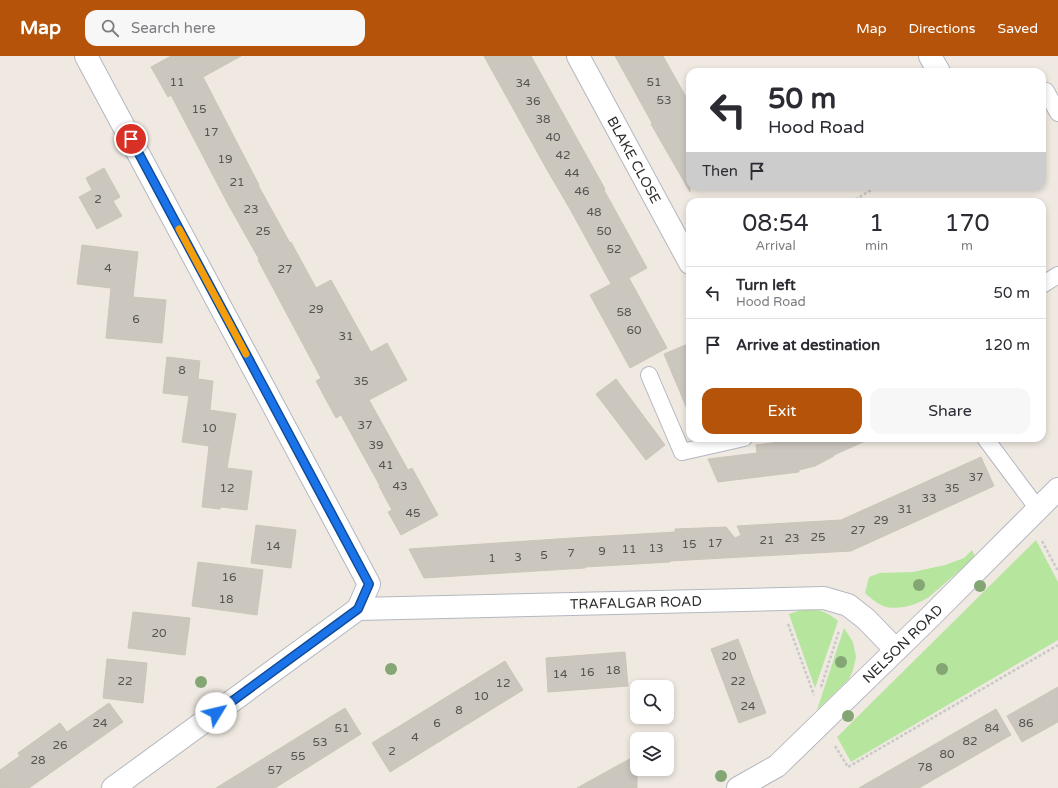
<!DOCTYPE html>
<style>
body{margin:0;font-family:"Varela Round",sans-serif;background:#f7f7f7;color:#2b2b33;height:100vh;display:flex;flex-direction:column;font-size:15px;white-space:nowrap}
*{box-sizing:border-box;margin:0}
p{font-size:13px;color:#7c7c81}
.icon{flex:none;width:22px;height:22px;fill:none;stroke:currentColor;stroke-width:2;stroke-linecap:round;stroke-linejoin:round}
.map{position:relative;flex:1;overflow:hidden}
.sheet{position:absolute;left:686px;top:142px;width:360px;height:244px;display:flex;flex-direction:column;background:#fff;border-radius:12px;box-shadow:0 2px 6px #0003}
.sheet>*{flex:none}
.banner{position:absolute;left:686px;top:12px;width:360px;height:122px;border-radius:12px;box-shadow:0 2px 6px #0003;background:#fff;color:#2b2b33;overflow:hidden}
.controls{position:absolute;left:630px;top:624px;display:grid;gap:8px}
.controls a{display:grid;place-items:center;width:44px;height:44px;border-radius:8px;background:#fff;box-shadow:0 2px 6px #0003;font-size:20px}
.pin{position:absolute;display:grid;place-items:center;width:34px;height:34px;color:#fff;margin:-17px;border:2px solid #fff;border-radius:50%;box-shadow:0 1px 4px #0007}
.me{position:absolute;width:44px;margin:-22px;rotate:54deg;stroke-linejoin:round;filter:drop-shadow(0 0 3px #0008)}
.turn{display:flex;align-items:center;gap:14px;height:84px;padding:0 16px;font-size:18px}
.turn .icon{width:52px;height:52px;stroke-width:2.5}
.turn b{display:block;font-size:28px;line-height:34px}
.then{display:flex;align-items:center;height:38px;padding:0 16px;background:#0003;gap:8px;font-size:15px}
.eta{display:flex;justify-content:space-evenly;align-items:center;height:68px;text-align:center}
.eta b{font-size:24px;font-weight:600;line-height:28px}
.button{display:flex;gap:8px;margin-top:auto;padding:8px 16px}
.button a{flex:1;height:46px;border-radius:12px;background:#b45309;color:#fff;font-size:16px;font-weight:600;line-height:46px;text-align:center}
.button a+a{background:#f7f7f7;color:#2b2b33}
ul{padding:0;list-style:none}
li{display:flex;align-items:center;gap:12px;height:52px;padding:0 16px;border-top:1px solid #e1e1e2}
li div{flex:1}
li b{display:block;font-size:15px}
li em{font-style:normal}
header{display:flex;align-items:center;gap:24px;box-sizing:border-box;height:56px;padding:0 20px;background:#b45309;color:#fff}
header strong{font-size:19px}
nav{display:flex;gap:22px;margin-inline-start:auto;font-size:14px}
.search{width:280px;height:36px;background:#f7f7f7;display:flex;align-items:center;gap:10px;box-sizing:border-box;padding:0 14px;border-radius:12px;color:#7c7c81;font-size:15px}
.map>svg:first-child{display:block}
</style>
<header>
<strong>Map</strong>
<div class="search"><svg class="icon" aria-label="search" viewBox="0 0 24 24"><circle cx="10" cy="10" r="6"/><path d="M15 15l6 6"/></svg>Search here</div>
<nav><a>Map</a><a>Directions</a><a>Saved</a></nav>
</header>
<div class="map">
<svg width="1058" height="732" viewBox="0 0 1058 732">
<rect width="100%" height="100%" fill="#efe9e1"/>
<!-- green -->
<g fill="#b6e59e">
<polygon points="1036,484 1058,526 1058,584 851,706 837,681"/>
<path d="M972,494l3,7 -46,40c-13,8 -31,14 -46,9 -6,-3 -13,-8 -18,-13l4,-16 11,-4 33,-1 32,-7 19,-7z"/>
<path d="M804,553c16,1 22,2 34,12l-23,67 -26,-74z"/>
<polygon points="844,572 853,586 856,601 853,614 849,623 817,654"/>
</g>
<!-- building -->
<g fill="#cbc7bf" stroke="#cbc5ba">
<polygon points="171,0 241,0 203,21 259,129 258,129 290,187 291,186 316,232 331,224 371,296 387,287 407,324 369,344 408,414 412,412 438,459 401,479 388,456 392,454 379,430 380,430 341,359 336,362 316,325 321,322 258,204 259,203 228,148 171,39 168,41 151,11"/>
<polygon points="484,0 531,0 605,133 604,134 647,212 629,222 667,292 630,312 590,239 611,228 570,153 546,112"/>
<polygon points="615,0 663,0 690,48 690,136 651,68 652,67"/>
<polygon points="104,112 120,141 113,145 122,160 97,173 79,141 92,134 86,122"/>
<polygon points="82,189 138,196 133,241 166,244 162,287 106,282 111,232 77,228"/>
<polygon points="690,287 690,360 664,298"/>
<polygon points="167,301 200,305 198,323 213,325 210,354 236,358 227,412 252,415 247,454 221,451 220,453 202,451 209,390 182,386 189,340 163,337"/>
<polygon points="616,323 665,389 646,404 596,338"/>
<polygon points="811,382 872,382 834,399 834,400 815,410 799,414 799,416 718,426 708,403 757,397 756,389"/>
<polygon points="981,401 994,430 851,495 670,505 670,506 585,511 585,512 424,522 409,493 572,482 675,476 675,473 726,471 735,482 741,479 737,470 841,464"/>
<polygon points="256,469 296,474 291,512 251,507"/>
<polygon points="198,506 263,514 257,559 192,550"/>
<polygon points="133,556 190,562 185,599 128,592"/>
<polygon points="738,583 766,657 739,667 711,593"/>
<polygon points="625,596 628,630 548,636 546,602"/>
<polygon points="107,603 147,607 143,647 103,642"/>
<polygon points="505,605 523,634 390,716 372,687"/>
<polygon points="1058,631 1058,666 1022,686 1007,660"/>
<polygon points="109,647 123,666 29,732 0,732 0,714 20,700 18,697 60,667 67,676"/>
<polygon points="345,652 361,678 275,732 216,732"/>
<polygon points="996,653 1011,679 919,732 859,732"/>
<polygon points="637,699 637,732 577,732 615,711"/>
</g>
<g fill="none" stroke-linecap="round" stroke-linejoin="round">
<!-- lane casing -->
<g stroke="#b4b7c1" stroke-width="18">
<g id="lane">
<polyline points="1042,37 1046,35 1058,57"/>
<polyline points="1042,229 1058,219"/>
<polyline points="649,319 682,396 744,382"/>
<polyline points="985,382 1038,453"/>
</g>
</g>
<!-- street casing -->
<g stroke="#b4b7c1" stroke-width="24">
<g id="street">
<polyline points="86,0 369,528 358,553 113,732"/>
<path id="s1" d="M578,0l112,207"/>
<polyline points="930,0 939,16"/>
<path id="s2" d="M358,553l466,-11 24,7 18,14 30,31"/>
<path id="s3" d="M738,732l39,-22 151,-147 130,-130"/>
</g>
</g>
<!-- path -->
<g stroke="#c9c9c9" stroke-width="2.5" stroke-dasharray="3 2" stroke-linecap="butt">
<polyline points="851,146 878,130"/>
<polyline points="1042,485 1058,515"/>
<polyline points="788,568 814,639"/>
<polyline points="821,631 839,575"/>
<polyline points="835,690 848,711 1058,589"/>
</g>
<!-- lane -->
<use href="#lane" stroke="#fff" stroke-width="16"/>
<!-- street -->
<use href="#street" stroke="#fff" stroke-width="22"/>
</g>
<!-- trees -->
<g fill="#84a574">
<circle cx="919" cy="529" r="6"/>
<circle cx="980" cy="530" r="6"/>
<circle cx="841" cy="606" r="6"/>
<circle cx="391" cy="613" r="6"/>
<circle cx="942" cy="613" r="6"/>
<circle cx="201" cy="626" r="6"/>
<circle cx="848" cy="660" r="6"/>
<circle cx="721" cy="720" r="6"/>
</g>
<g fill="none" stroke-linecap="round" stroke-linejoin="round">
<!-- route casing -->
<g stroke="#114b97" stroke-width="10">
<polyline id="route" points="131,83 369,528 358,553 216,657"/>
</g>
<!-- route -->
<use href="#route" stroke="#1a73e8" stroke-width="7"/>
<!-- slow -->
<polyline stroke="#f59e0b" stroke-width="7" points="179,173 246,298"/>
</g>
<g text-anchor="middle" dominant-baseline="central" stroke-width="3" stroke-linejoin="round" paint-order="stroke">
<!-- number labels -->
<g font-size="12" fill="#555452">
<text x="177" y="26">11</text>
<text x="654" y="26">51</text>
<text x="523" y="27">34</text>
<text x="664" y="44">53</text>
<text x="533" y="45">36</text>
<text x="199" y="53">15</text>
<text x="543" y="63">38</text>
<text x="211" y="76">17</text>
<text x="553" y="81">40</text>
<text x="563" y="99">42</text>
<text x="225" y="103">19</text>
<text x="572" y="117">44</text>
<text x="237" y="126">21</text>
<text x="582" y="135">46</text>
<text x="98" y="143">2</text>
<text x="251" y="153">23</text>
<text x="594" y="156">48</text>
<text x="263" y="175">25</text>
<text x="604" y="175">50</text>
<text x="614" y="193">52</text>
<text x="108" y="212">4</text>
<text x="285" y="213">27</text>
<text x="316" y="253">29</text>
<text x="624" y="256">58</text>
<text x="136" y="263">6</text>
<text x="634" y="274">60</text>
<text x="346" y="280">31</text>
<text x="182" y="314">8</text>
<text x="361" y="325">35</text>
<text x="365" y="369">37</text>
<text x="209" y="372">10</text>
<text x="376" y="389">39</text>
<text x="386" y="409">41</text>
<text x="976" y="421">37</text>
<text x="400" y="430">43</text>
<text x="227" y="432">12</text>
<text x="952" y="432">35</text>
<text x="929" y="442">33</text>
<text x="905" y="453">31</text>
<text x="413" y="457">45</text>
<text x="881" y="464">29</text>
<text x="858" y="474">27</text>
<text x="818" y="481">25</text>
<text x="792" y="482">23</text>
<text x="767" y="484">21</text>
<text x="715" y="487">17</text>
<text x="689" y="488">15</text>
<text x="273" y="490">14</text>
<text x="656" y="492">13</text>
<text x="629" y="493">11</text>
<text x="602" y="495">9</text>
<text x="571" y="497">7</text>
<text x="544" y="499">5</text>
<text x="518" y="501">3</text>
<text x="492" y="502">1</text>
<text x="229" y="521">16</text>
<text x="226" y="543">18</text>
<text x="159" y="577">20</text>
<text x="729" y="600">20</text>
<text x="613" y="614">18</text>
<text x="587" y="616">16</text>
<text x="560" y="618">14</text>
<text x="125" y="625">22</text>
<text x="738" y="625">22</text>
<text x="503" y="627">12</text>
<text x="481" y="640">10</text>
<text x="748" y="650">24</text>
<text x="459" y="654">8</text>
<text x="100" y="667">24</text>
<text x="437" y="667">6</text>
<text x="1026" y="667">86</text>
<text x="342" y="672">51</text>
<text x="992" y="672">84</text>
<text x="415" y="681">4</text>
<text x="970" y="685">82</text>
<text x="320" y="686">53</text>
<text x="60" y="689">26</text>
<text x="392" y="695">2</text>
<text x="947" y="698">80</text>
<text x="298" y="700">55</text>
<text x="38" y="704">28</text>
<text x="925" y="711">78</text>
<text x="275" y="714">57</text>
</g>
<!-- street labels -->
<g font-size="14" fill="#2e2e2e" stroke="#fff">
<text stroke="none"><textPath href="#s1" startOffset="118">BLAKE CLOSE</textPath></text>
<text stroke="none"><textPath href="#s2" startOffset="278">TRAFALGAR ROAD</textPath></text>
<text stroke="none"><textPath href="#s3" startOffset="220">NELSON ROAD</textPath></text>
</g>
</g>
</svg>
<div class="controls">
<a><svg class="icon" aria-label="search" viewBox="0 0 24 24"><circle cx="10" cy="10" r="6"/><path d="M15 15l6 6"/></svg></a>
<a><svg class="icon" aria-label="layers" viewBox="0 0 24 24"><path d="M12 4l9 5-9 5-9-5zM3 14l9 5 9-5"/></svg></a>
</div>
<div class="pin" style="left:131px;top:83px;background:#d93025"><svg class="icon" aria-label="arrive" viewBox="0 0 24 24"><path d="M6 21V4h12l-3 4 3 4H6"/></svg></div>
<svg class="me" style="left:216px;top:657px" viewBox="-20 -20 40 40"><circle r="19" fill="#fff"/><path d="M0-13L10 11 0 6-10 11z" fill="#1a73e8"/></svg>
<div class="banner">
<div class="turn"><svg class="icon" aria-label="left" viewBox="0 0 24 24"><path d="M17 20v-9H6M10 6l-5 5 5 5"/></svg><div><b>50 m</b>Hood Road</div></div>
<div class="then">Then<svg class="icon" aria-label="arrive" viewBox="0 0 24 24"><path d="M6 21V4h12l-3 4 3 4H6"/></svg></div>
</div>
<section class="sheet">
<div class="eta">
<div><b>08:54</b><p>Arrival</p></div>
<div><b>1</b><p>min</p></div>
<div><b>170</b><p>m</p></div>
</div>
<ul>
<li><svg class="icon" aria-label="left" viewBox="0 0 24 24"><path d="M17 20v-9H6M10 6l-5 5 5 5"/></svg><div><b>Turn left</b><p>Hood Road</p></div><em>50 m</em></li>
<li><svg class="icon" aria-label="arrive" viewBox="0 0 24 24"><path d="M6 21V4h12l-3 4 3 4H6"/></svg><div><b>Arrive at destination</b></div><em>120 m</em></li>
</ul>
<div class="button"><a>Exit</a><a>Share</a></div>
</section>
</div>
